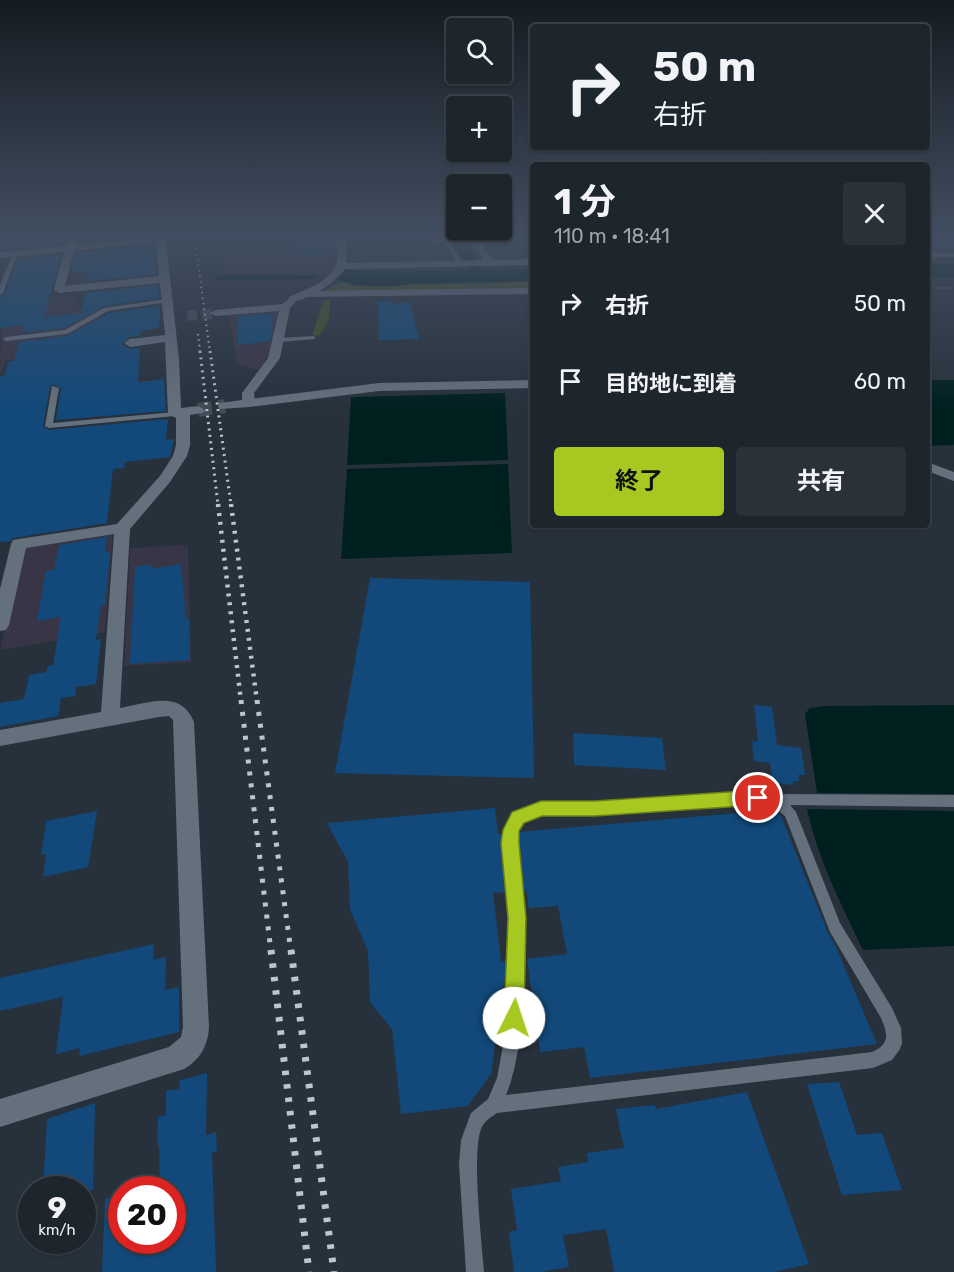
<!DOCTYPE html>
<html lang="ja">
<meta charset="utf-8">
<style>
body{margin:0;font-family:Rubik,"Noto Sans JP",sans-serif;background:#2a3139;color:#f1f3f6;height:100vh;display:flex;flex-direction:column;font-size:22px;white-space:nowrap}
*{box-sizing:border-box;margin:0}
p{font-size:20px;color:#a0a5aa}
.icon{flex:none;width:33px;height:33px;fill:none;stroke:currentColor;stroke-width:2;stroke-linecap:round;stroke-linejoin:round}
.map{position:relative;flex:1;overflow:hidden}
.drawer{position:absolute;left:530px;top:162px;width:400px;height:366px;display:flex;flex-direction:column;background:#1d252d;border-radius:6px;box-shadow:0 2px 4px #0004,0 0 0 2px #3b4249}
.drawer>*{flex:none}
.top-card{position:absolute;left:530px;top:24px;width:400px;height:126px;border-radius:6px;box-shadow:0 2px 4px #0004,0 0 0 2px #3b4249;background:#1d252d;color:#f1f3f6;overflow:hidden}
.tools{position:absolute;left:446px;top:18px;display:grid;gap:12px}
.tools a{display:grid;place-items:center;width:66px;height:66px;border-radius:6px;background:#1d252d;box-shadow:0 2px 4px #0004,0 0 0 2px #3b4249;font-size:30px}
.speed{position:absolute;left:18px;top:1176px;display:flex;gap:12px;font-size:30px;font-weight:700;text-align:center}
.speed>*{display:grid;place-content:center;width:78px;height:78px;border-radius:50%;background:#1d252d;box-shadow:0 2px 4px #0004,0 0 0 2px #3b4249;line-height:1}
.speed small{font-size:15px;font-weight:400}
.speed .limit{border:9px solid #d22;background:#fff;color:#111}
.pin{position:absolute;display:grid;place-items:center;width:51px;height:51px;color:#fff;margin:-26px;border:3px solid #fff;border-radius:50%;box-shadow:0 2px 6px #0007}
.me{position:absolute;width:66px;margin:-33px;rotate:4deg;stroke-linejoin:round;filter:drop-shadow(0 0 4px #0008)}
.turn{display:flex;align-items:center;gap:21px;height:126px;padding:0 24px;font-size:27px}
.turn .icon{width:78px;height:78px;stroke-width:2.5}
.turn b{display:block;font-size:42px;line-height:51px}
.round{display:grid;place-items:center;flex:none;width:63px;height:63px;border-radius:6px;background:#2a3139}
.overview{display:flex;align-items:center;justify-content:space-between;height:102px;padding:0 24px}
h1{font-size:36px;font-weight:700;line-height:45px}
.cta{display:flex;gap:12px;margin-top:auto;padding:12px 24px}
.cta a{flex:1;height:69px;border-radius:6px;background:#a6c820;color:#111;font-size:24px;font-weight:700;line-height:69px;text-align:center}
.cta a+a{background:#2a3139;color:#f1f3f6}
ul{padding:0;list-style:none}
li{display:flex;align-items:center;gap:18px;height:78px;padding:0 24px}
li div{flex:1}
li b{display:block;font-size:22px}
li em{font-style:normal}
.map>svg:first-child{display:block}
</style>
<div class="map">
<svg width="954" height="1272" viewBox="0 0 954 1272">
<rect width="100%" height="100%" fill="#27313c"/>
<!-- industrial -->
<g fill="#383546">
<polygon points="346,232 438,232 439,233 349,240"/>
<rect x="927" y="232" width="27" height="20"/>
<polygon points="335,247 334,266 329,273 224,274 221,258"/>
<polygon points="76,296 74,309 102,306 95,350 6,360 0,375 2,303"/>
<polygon points="279,310 270,353 264,363 259,370 237,364 229,314"/>
<polygon points="113,533 105,632 0,650 24,546"/>
<polygon points="188,545 191,662 124,666 130,548"/>
</g>
<!-- green -->
<g fill="#434e23">
<polygon points="349,278 351,280 351,285 353,286 532,282 532,290 324,291"/>
<polygon points="327,299 330,301 329,319 320,335 312,336 323,301"/>
</g>
<!-- water -->
<g fill="#001f1f">
<polygon points="447,232 458,232 482,270 532,269 532,281 352,285 354,273 471,270"/>
<polygon points="927,264 954,264 954,278 927,277"/>
<polygon points="223,275 311,275 317,276 316,278 310,279 215,280 215,277"/>
<polygon points="927,380 954,380 954,445 927,446"/>
<polygon points="505,393 508,460 347,465 351,397"/>
<polygon points="508,464 512,553 341,559 347,469"/>
<polygon points="954,705 954,794 817,793 805,714 810,708 825,706"/>
<path d="M807,809l147,2v135l-91,4c-22,-46 -45,-91 -56,-141z"/>
</g>
<g fill="none" stroke-linecap="round" stroke-linejoin="round">
<!-- river -->
<path fill="#001f1f" fill-rule="evenodd" d="M346,269c22,4 46,-1 68,4l3,5 -3,5c-24,6 -52,4 -76,-2l-3,-5 3,-5z"/>
</g>
<!-- building -->
<g fill="#12497a">
<polygon points="8,232 61,232 59,240 64,240 63,244 1,250"/>
<polygon points="292,232 328,232 335,253 299,255"/>
<polygon points="154,244 157,274 87,281 89,271 71,272 76,253"/>
<polygon points="61,255 44,317 81,313 85,293 158,285 159,298 104,306 64,328 22,333 24,325 0,328 0,297 5,294 18,259"/>
<polygon points="394,301 394,304 410,302 419,339 379,340 378,302"/>
<polygon points="160,306 159,328 141,331 140,336 129,337 122,344 129,349 140,348 138,382 164,379 166,411 56,420 61,388 53,384 50,386 43,426 49,430 168,419 166,440 174,439 170,457 125,462 124,468 113,469 107,523 13,538 10,541 0,542 0,376 4,376 9,361 14,361 19,342 67,336 109,313"/>
<polygon points="274,314 270,341 238,345 238,316"/>
<polygon points="107,537 105,551 110,552 105,605 101,605 96,640 101,639 96,684 76,687 75,696 61,698 58,716 0,727 0,703 24,699 29,675 46,672 48,666 53,665 61,617 37,621 46,571 54,570 59,545"/>
<polygon points="152,564 151,569 181,564 186,619 189,619 190,660 130,664 135,567"/>
<polygon points="370,578 530,582 534,778 335,773"/>
<polygon points="754,705 772,707 777,745 801,748 805,775 798,775 799,781 793,781 793,785 776,783 775,778 772,778 770,763 754,761 752,741 758,742"/>
<polygon points="573,733 662,738 666,770 574,765"/>
<polygon points="495,808 498,834 502,834 501,843 505,892 493,893 501,962 507,961 491,1074 468,1106 401,1114 392,1029 370,1002 368,951 350,909 348,862 327,823"/>
<polygon points="774,810 781,816 828,933 836,947 877,1044 590,1078 584,1047 540,1052 527,959 567,954 558,906 529,908 526,890 523,890 519,832"/>
<polygon points="97,811 88,867 43,877 46,854 41,855 46,821"/>
<polygon points="154,944 153,960 166,957 165,990 179,987 179,1032 79,1056 80,1048 56,1054 63,997 0,1011 0,978"/>
<polygon points="207,1073 206,1135 216,1132 217,1151 212,1152 216,1272 102,1272 105,1199 122,1194 122,1240 172,1240 172,1190 160,1190 159,1145 157,1146 158,1117 166,1115 166,1091 179,1089 180,1080"/>
<polygon points="839,1082 857,1135 882,1133 902,1190 842,1195 807,1084"/>
<polygon points="747,1092 809,1264 774,1272 614,1272 606,1229 563,1235 569,1267 540,1272 514,1272 509,1232 517,1230 511,1189 561,1181 558,1167 588,1162 587,1153 624,1148 616,1109 655,1105 656,1109"/>
<polygon points="95,1103 93,1190 43,1190 47,1119"/>
</g>
<g fill="none" stroke-linecap="round" stroke-linejoin="round">
<!-- street-tunnel-far1 -->
<g stroke="#424b56" stroke-width="10" stroke-dasharray="10 5" stroke-linecap="butt">
<polyline points="182,237 200,235"/>
<polyline points="187,316 216,313"/>
</g>
<!-- street-tunnel -->
<polyline stroke="#424b56" stroke-width="14" stroke-dasharray="14 7" stroke-linecap="butt" points="198,410 225,406"/>
<!-- path -->
<g stroke="#656e77" stroke-width="2" stroke-dasharray="1 2" stroke-linecap="butt">
<polyline points="256,232 262,253"/>
<polyline points="927,288 954,288"/>
</g>
<!-- lane -->
<g fill="#65707d" fill-rule="evenodd">
<polygon points="433,238 450,242 463,263 462,264 458,264 446,244 431,241 431,239"/>
<polygon points="13,252 18,253 3,293 0,295 0,285"/>
<rect x="927" y="253" width="27" height="4"/>
<polygon points="167,299 170,301 169,302 108,311 67,334 6,341 3,339 6,337 65,330 104,308"/>
<polygon points="313,336 315,337 315,339 279,342 276,340 279,338"/>
<polygon points="52,386 59,388 53,423 175,412 179,414 175,416 49,428 45,426"/>
<path d="M758,792l15,2 181,1v12l-164,-2 6,7 44,111 52,85 9,20 1,15 -2,6 -8,11 -19,8 -376,45c-4,3 -11,7 -14,12 -13,19 -1,119 1,147h-18l-7,-108 2,-24 10,-27 17,-14 9,-21 5,-27 6,-50 2,-83 -7,-75 2,-13 8,-17 28,-11 54,1zM758,802l11,2 16,12 45,116 51,86c7,16 9,26 -9,34l-366,43c9,-22 12,-44 15,-67 7,-62 2,-123 -4,-185v-12l6,-10 18,-7 54,1z"/>
</g>
<!-- street -->
<g fill="#65707d" fill-rule="evenodd">
<path d="M69,232h10l-3,13 81,-8 2,-5h8v4l15,-2 5,3 -21,4 13,118 2,49 17,-2 7,4 -2,3 -13,2v30l-3,11 -17,26 -40,47 -10,179c28,-5 61,-19 74,14l15,305c-1,19 -9,33 -25,42l-184,58v-28l169,-52 12,-10 2,-10 -10,-307 -4,-4 -10,1 -159,29v-16l101,-18 13,-178 -88,14 -17,77 -3,5 -6,1v-42l11,-45 2,-4 6,-1 98,-15 43,-48 13,-20 3,-11v-27l-8,-4 -3,-72 -35,5 -6,-4 6,-4 35,-4 -5,-52 -101,10 -5,-3 10,-38 -64,6v-6l66,-6zM156,242l3,34 -94,10 9,-35z"/>
<polygon points="200,232 244,232 239,235 197,237 197,233"/>
<polygon points="463,232 471,232 496,263 495,265 487,265"/>
<polygon points="532,288 532,294 304,297 299,294 304,291"/>
<polygon points="293,296 298,299 290,308 280,358 254,393 255,403 249,407 220,409 218,406 220,403 242,400 242,393 268,358 279,311 216,316 210,313 216,310 282,304"/>
</g>
<!-- secondary -->
<g fill="#65707d" fill-rule="evenodd">
<path d="M334,232h9l3,16v15l186,-4v6l-187,4c-9,13 -39,34 -56,32v-4c17,-8 45,-16 48,-37 1,-9 -2,-19 -3,-28z"/>
<polygon points="532,380 532,388 379,391 249,407 243,403 249,399 379,383"/>
<polygon points="927,462 954,472 954,481 927,471"/>
</g>
<!-- rail-far4 -->
<g stroke="#bec5cd" stroke-width="2" stroke-dasharray="1.5 4" stroke-linecap="butt">
<polyline points="194,232 210,352"/>
<polyline points="198,334 200,352"/>
</g>
<!-- rail-far3 -->
<g stroke="#bec5cd" stroke-width="3" stroke-dasharray="2 4.5" stroke-linecap="butt">
<polyline points="200,351 218,505"/>
<polyline points="210,351 231,505"/>
</g>
<!-- rail-far2 -->
<g stroke="#bec5cd" stroke-width="4.5" stroke-dasharray="3 6" stroke-linecap="butt">
<polyline points="218,504 241,701"/>
<polyline points="231,504 257,701"/>
</g>
<!-- rail-far1 -->
<g stroke="#bec5cd" stroke-width="5" stroke-dasharray="4 8" stroke-linecap="butt">
<polyline points="241,700 271,952"/>
<polyline points="257,700 291,952"/>
</g>
<!-- rail -->
<g stroke="#bec5cd" stroke-width="7" stroke-dasharray="4.5 9" stroke-linecap="butt">
<polyline points="271,950 309,1272"/>
<polyline points="291,950 334,1272"/>
</g>
</g>
<!-- sky -->
<linearGradient id="sky" x2="0" y2="1"><stop stop-color="#151b21"/><stop offset="0.57" stop-color="#414e61"/><stop offset="1" stop-color="#414e61" stop-opacity="0"/></linearGradient>
<rect width="954" height="410" fill="url(#sky)"/>
<!-- route -->
<polygon fill="#a6c820" stroke="#6c8215" stroke-width="1.5" points="758,790 764,793 766,798 764,803 758,805 595,816 542,816 524,823 519,831 519,843 526,918 524,1018 521,1025 514,1028 507,1025 504,1018 508,918 501,843 503,830 512,812 541,801 595,801"/>
</svg>
<div class="tools">
<a><svg class="icon" aria-label="search" viewBox="0 0 24 24"><circle cx="10" cy="10" r="6"/><path d="M15 15l6 6"/></svg></a>
<a>+</a>
<a>−</a>
</div>
<div class="speed"><div>9<small>km/h</small></div><div class="limit">20</div></div>
<div class="pin" style="left:758px;top:798px;background:#d93025"><svg class="icon" aria-label="arrive" viewBox="0 0 24 24"><path d="M6 21V4h12l-3 4 3 4H6"/></svg></div>
<svg class="me" style="left:514px;top:1018px" viewBox="-20 -20 40 40"><circle r="19" fill="#fff"/><path d="M0-13L10 11 0 6-10 11z" fill="#a6c820"/></svg>
<div class="top-card">
<div class="turn"><svg class="icon" aria-label="right" viewBox="0 0 24 24"><path d="M7 20v-9h11M14 6l5 5-5 5"/></svg><div><b>50 m</b>右折</div></div>
</div>
<section class="drawer">
<div class="overview"><div><h1>1 分</h1><p>110 m · 18:41</p></div><a class="round"><svg class="icon" aria-label="close" viewBox="0 0 24 24"><path d="M6 6l12 12M18 6L6 18"/></svg></a></div>
<ul>
<li><svg class="icon" aria-label="right" viewBox="0 0 24 24"><path d="M7 20v-9h11M14 6l5 5-5 5"/></svg><div><b>右折</b></div><em>50 m</em></li>
<li><svg class="icon" aria-label="arrive" viewBox="0 0 24 24"><path d="M6 21V4h12l-3 4 3 4H6"/></svg><div><b>目的地に到着</b></div><em>60 m</em></li>
</ul>
<div class="cta"><a>終了</a><a>共有</a></div>
</section>
</div>
